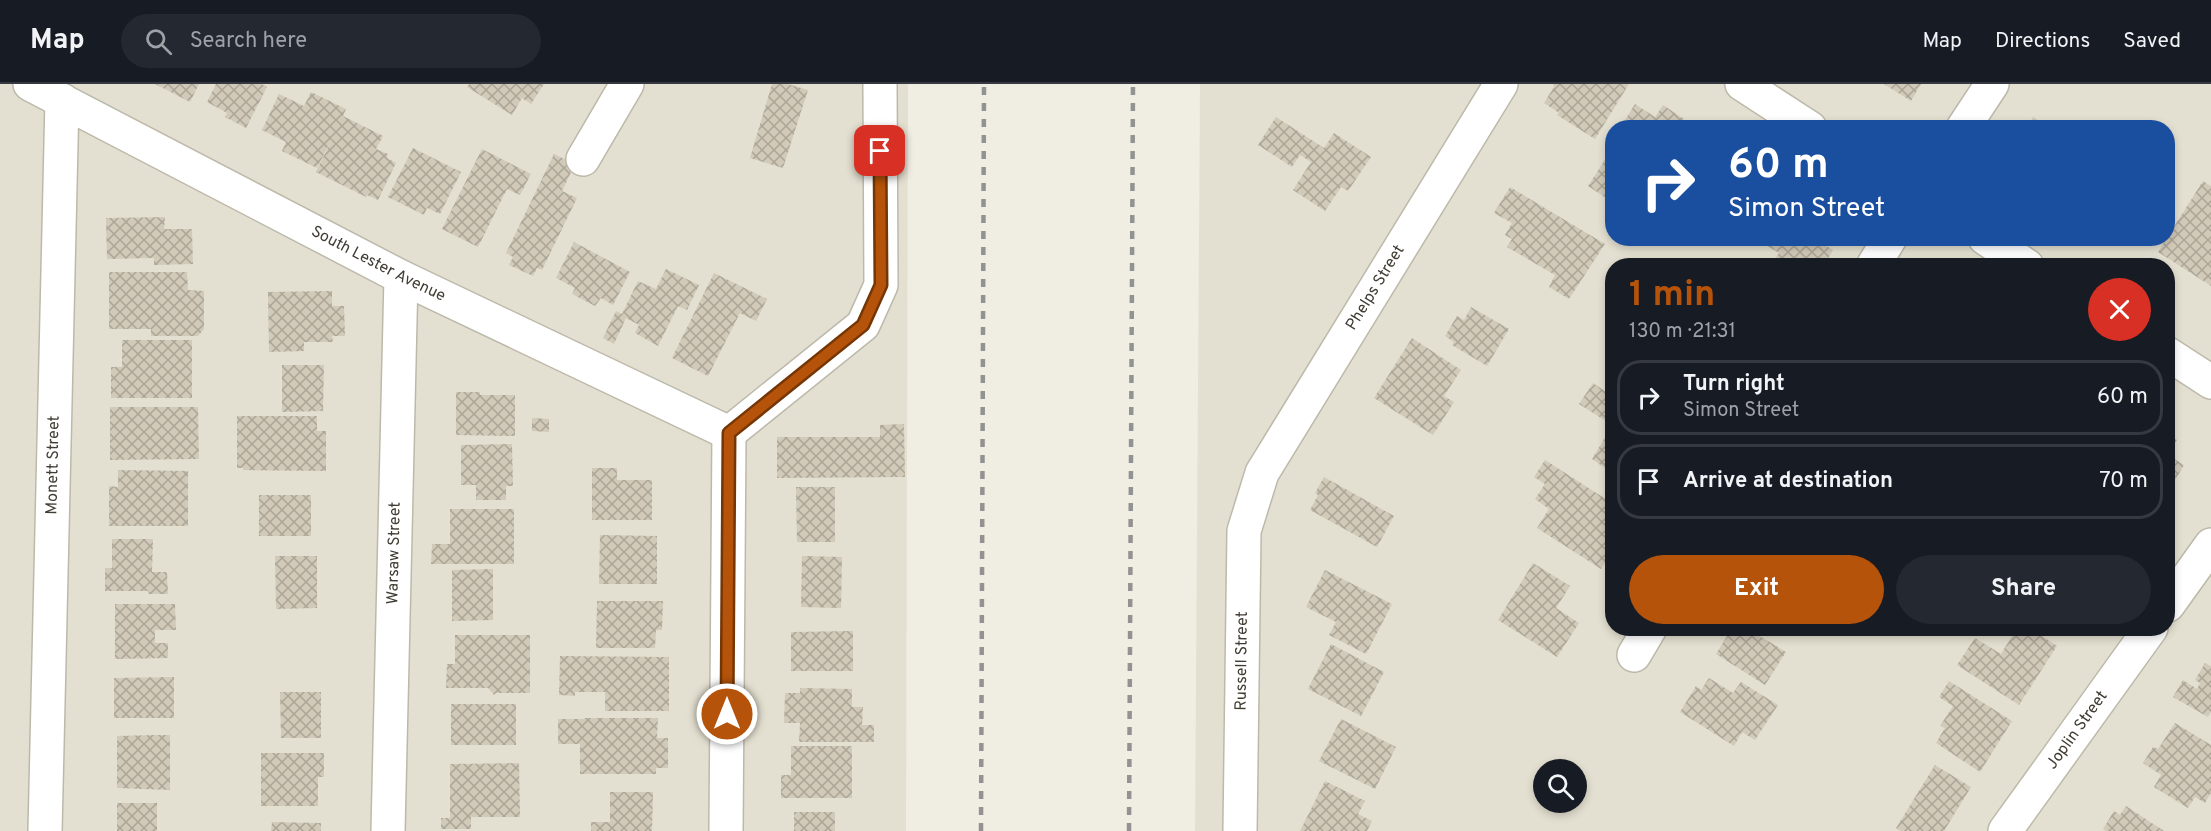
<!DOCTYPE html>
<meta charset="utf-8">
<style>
body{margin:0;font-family:Overpass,sans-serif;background:#242831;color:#f1f3f6;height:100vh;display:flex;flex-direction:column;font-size:22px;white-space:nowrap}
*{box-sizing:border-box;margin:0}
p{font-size:20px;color:#9ea1a6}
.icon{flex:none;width:33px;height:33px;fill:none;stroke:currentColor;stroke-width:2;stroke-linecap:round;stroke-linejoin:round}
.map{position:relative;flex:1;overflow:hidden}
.side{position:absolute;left:1605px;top:174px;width:570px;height:378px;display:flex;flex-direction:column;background:#171b24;border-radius:24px;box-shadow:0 3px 9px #0003}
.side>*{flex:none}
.banner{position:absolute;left:1605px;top:36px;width:570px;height:126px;border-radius:24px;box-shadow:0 3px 9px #0003;background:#1a4fa0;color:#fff;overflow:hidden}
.controls{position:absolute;left:1533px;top:675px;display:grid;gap:12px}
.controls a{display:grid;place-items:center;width:54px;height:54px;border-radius:50%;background:#171b24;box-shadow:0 3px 9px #0003;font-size:30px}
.pin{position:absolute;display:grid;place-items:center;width:51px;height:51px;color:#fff;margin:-26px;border-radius:12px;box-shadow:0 3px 9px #0006}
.me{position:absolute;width:66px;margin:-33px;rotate:0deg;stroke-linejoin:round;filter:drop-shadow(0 0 4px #0008)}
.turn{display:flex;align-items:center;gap:21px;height:126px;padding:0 24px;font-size:27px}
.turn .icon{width:78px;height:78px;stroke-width:2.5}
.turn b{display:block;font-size:42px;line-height:51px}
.round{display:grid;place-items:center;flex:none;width:63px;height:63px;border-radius:32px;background:#242831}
.overview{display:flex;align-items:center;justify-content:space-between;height:102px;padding:0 24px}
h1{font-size:36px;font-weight:700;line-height:45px;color:#b45309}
.primary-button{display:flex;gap:12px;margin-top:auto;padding:12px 24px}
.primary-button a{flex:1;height:69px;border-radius:36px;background:#b45309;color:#fff;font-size:24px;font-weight:700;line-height:69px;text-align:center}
.primary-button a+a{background:#242831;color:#f1f3f6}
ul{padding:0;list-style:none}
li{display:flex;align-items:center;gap:18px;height:75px;margin:0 12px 9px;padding:0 12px;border:3px solid #363941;border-radius:24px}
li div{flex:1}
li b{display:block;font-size:22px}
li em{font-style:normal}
header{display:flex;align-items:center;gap:36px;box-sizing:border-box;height:84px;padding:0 30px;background:#171b24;border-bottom:2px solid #363941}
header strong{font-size:28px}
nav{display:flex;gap:33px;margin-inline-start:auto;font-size:21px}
.search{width:420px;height:54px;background:#242831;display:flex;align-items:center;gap:15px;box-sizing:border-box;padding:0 21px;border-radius:33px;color:#9ea1a6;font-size:22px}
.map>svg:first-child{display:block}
</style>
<header>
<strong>Map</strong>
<div class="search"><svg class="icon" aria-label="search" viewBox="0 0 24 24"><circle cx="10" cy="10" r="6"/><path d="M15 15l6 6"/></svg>Search here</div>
<nav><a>Map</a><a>Directions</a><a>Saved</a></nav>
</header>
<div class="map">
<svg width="2211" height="747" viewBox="0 0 2211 747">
<defs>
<pattern id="building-cross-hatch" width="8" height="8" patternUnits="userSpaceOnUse" patternTransform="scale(1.5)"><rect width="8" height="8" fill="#d1cab9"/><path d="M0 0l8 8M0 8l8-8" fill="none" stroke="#aba597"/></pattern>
</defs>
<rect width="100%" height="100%" fill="#f0ede3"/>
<!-- residential -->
<g fill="#e4e0d1" fill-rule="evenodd">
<polygon points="0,0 908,0 906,747 0,747"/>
<path d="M1200,0h1011v747h-1016zM1612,44h556v110h-556zM1612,182h556v362h-556zM1544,686h32v32h-32z"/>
</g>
<!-- building -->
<g fill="url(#building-cross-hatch)">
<polygon points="155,0 199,0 190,18"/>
<polygon points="216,0 262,0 267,3 246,44 225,33 227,29 207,18"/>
<polygon points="469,0 544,0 531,20 522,14 512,31 467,3"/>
<polygon points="772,0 788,0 808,6 783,84 750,74"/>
<polygon points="1553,0 1629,0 1595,55 1557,31 1559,29 1544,19 1554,3"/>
<polygon points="1884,0 1921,0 1911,17"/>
<polygon points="311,8 346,25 343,32 383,52 376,65 388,70 387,74 396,79 378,116 367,111 366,113 316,88 336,47 317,84 282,67 286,58 262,46 279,10 304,22"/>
<polygon points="1635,20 1655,33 1663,21 1684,35 1678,44 1620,44"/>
<polygon points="1276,33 1324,64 1334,49 1371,73 1348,107 1341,103 1325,127 1293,106 1311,78 1300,71 1292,83 1258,61"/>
<polygon points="2033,33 2051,44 2027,44"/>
<polygon points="1612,56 1612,118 1588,102 1608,71 1605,69"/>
<polygon points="413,64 461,88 440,130 427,124 424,131 388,113"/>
<polygon points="482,65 531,90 520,111 507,105 478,163 442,145"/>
<polygon points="554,70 575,80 562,107 577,114 542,186 537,184 533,192 509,181 513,173 506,169"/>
<polygon points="2203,97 2211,102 2211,202 2158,168"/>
<polygon points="1510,103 1605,160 1569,215 1549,203 1555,191 1507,163 1512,155 1505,151 1512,139 1494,129"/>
<polygon points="165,133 164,145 192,145 193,180 154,181 154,174 107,175 106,134"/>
<polygon points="1768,154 1822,154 1824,156 1822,159 1833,166 1824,182 1778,182 1773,178 1779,169 1764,160"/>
<polygon points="574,158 630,188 613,221 601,214 595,222 572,210 575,204 556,194"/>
<polygon points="666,185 699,201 687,226 678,222 658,262 635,249 639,241 626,234 614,260 603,254 616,227 622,230 638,197 656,205"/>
<polygon points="109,188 187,188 188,206 204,207 204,245 198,252 151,252 151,245 109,245"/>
<polygon points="714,189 767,215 756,237 740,229 708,292 672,274"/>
<polygon points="332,207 332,222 344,222 345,252 332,252 333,258 304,258 304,267 269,268 268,208"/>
<polygon points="1471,223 1509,245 1487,282 1452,261 1454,258 1445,252 1457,232 1464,236"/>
<polygon points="1412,254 1461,286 1444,312 1454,318 1433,351 1374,314"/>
<polygon points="122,256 192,256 192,314 111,314 111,283 122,283"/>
<polygon points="282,281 324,281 323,327 282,328"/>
<polygon points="1593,299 1612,312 1612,341 1579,320"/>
<polygon points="456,308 480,308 480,311 515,311 515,352 456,351"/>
<polygon points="110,323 198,323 199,375 110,376"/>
<polygon points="237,332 317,332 317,347 326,347 326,387 243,386 243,384 237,384"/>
<polygon points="532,334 549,335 549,348 532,347"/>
<polygon points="904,340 905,393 777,394 777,353 880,353 880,341"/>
<polygon points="1612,342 1612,389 1592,375"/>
<polygon points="2168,351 2177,356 2168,371 2184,381 2168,408"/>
<polygon points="512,360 513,402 506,402 506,416 476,416 476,401 461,401 461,361"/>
<polygon points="1545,376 1612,419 1612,468 1601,485 1537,444 1549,425 1535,415 1545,400 1534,393"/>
<polygon points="592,384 617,384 617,396 652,396 652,436 592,436"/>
<polygon points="118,386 188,387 188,442 109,442 109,402 118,403"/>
<polygon points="1324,393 1394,432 1377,463 1310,426 1318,411 1315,409"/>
<polygon points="796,403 835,403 835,458 797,458"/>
<rect x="259" y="411" width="52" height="41"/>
<polygon points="450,425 514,425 514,480 431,480 432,460 450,460"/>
<polygon points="600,451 657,452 657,500 599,500"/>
<polygon points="112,455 153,455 152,488 167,488 168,510 149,510 148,507 105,507 105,484 112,484"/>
<polygon points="275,472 317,472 317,524 276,525"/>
<polygon points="802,472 842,473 841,524 801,523"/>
<polygon points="1533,479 1570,502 1556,524 1579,539 1557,573 1498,536"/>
<polygon points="493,485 493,536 452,537 452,486"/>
<polygon points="1325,486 1392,520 1366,570 1329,551 1336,538 1306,523"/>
<polygon points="597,517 663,517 662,546 656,546 655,564 596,564"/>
<polygon points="115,520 175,520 176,546 155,546 155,559 168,559 168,574 115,575"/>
<polygon points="1732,544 1755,544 1753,548 1786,568 1765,601 1716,570"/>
<polygon points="2017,544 2030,544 2057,562 2019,621 1957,581 1975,554 2001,570"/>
<polygon points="853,547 853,587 791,587 791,548"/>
<polygon points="455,551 530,551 530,609 496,609 494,611 488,604 446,604 447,580 455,580"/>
<polygon points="1331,560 1384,588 1361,632 1308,605"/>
<polygon points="560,572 669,573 669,627 605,627 605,608 575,608 575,612 559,611"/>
<polygon points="2205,579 2211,582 2211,628 2208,633 2173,613 2183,596 2197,605 2200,599 2195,596"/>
<polygon points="174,593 174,634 114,634 114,594"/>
<polygon points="1709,594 1733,609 1741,598 1778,621 1755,656 1742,648 1734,662 1680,628 1696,602 1701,606"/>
<polygon points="1949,597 2012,637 1980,688 1936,659 1945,644 1940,642 1953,622 1939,613"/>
<polygon points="800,604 852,605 852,623 863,623 862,641 874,641 874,658 799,658 800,639 784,639 785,609 800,609"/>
<polygon points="280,608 321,608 321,654 281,654"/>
<rect x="451" y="620" width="65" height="41"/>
<polygon points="584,634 658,634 657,654 668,654 668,684 656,684 656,690 580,690 580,660 558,660 558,635 584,635"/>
<polygon points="1341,635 1396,663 1375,705 1319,677"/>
<polygon points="2175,639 2211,661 2211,709 2205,719 2195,713 2188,724 2154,703 2161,691 2143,679 2153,663 2158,665"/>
<polygon points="155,651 170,651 170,706 117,704 117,652"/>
<polygon points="791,662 852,662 852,714 781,714 781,691 791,691"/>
<polygon points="261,669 324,669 324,693 318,693 318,722 261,722"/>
<polygon points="519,679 520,733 471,733 471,745 441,745 441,734 450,734 450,680"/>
<polygon points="1935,681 1971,703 1944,747 1901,747 1896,744"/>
<polygon points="1325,697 1365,717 1358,730 1372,737 1367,747 1300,747"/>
<polygon points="610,708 653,708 652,747 591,747 591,738 610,738"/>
<rect x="117" y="719" width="40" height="28"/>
<polygon points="2126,722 2164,747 2106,747 2103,745 2114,727 2120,731"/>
<rect x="794" y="728" width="41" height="19"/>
<polygon points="272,738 321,739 321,747 271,747"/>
</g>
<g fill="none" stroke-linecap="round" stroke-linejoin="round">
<!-- minor casing -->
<g stroke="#bdb9aa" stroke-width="36">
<g id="minor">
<path id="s1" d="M30,0l371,193 328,156"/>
<polyline points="1742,0 1810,44"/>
<polyline points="1963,44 1992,0"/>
<polyline points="583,75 627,0"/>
<polyline points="1985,154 2027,182"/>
<polyline points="1873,182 1890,154"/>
<polyline points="2168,270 2211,298"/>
<polyline points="729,349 863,241 881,201 880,0"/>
<polyline points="2168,521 2211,461"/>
<polyline points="1634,571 1650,544"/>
<path id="s2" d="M45,747l17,-731"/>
<path id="s3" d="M388,747l13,-554"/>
<polyline points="726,747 729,349"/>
<path id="s4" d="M1240,747l4,-300 18,-58 239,-389"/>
<path id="s5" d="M2005,747l146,-203"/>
</g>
</g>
<!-- minor -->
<use href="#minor" stroke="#fff" stroke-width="33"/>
<!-- rail -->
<g stroke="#929292" stroke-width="4.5" stroke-dasharray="8 8" stroke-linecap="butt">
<polyline points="981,747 984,0"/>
<polyline points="1129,747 1133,0"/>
</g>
</g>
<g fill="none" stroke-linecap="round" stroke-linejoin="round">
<!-- route casing -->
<g stroke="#753606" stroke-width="15">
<polyline id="route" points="727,630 729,349 863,241 881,201 880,67"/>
</g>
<!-- route -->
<use href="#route" stroke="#b45309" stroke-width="10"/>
</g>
<g text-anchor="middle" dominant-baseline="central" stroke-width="6" stroke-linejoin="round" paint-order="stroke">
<!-- street labels -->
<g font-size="16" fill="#413d34" stroke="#fff">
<text stroke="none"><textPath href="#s1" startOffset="392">South Lester Avenue</textPath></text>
<text stroke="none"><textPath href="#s4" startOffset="578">Phelps Street</textPath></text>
<text stroke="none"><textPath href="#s2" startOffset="366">Monett Street</textPath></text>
<text stroke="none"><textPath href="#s3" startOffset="278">Warsaw Street</textPath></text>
<text stroke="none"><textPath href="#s4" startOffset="170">Russell Street</textPath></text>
<text stroke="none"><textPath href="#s5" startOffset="124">Joplin Street</textPath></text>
</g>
</g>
</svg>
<div class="controls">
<a><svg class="icon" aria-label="search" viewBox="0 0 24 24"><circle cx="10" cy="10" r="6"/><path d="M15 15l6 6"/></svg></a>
</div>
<div class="pin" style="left:880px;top:67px;background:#d93025"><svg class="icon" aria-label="arrive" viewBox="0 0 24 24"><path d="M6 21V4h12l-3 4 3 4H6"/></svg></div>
<svg class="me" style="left:727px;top:630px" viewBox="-20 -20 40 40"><circle r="17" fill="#b45309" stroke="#fff" stroke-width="3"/><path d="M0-11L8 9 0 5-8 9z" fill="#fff"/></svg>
<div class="banner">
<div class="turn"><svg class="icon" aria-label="right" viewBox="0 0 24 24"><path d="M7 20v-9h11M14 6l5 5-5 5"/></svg><div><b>60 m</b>Simon Street</div></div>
</div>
<section class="side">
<div class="overview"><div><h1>1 min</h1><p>130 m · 21:31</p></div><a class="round" style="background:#d93025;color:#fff"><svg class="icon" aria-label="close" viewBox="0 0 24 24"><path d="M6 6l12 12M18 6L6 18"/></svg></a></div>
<ul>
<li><svg class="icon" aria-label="right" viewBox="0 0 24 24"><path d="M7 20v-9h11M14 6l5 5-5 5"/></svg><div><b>Turn right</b><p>Simon Street</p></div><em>60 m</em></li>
<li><svg class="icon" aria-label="arrive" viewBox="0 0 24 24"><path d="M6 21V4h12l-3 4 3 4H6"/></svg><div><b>Arrive at destination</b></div><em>70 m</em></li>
</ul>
<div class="primary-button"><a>Exit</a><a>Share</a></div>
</section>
</div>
